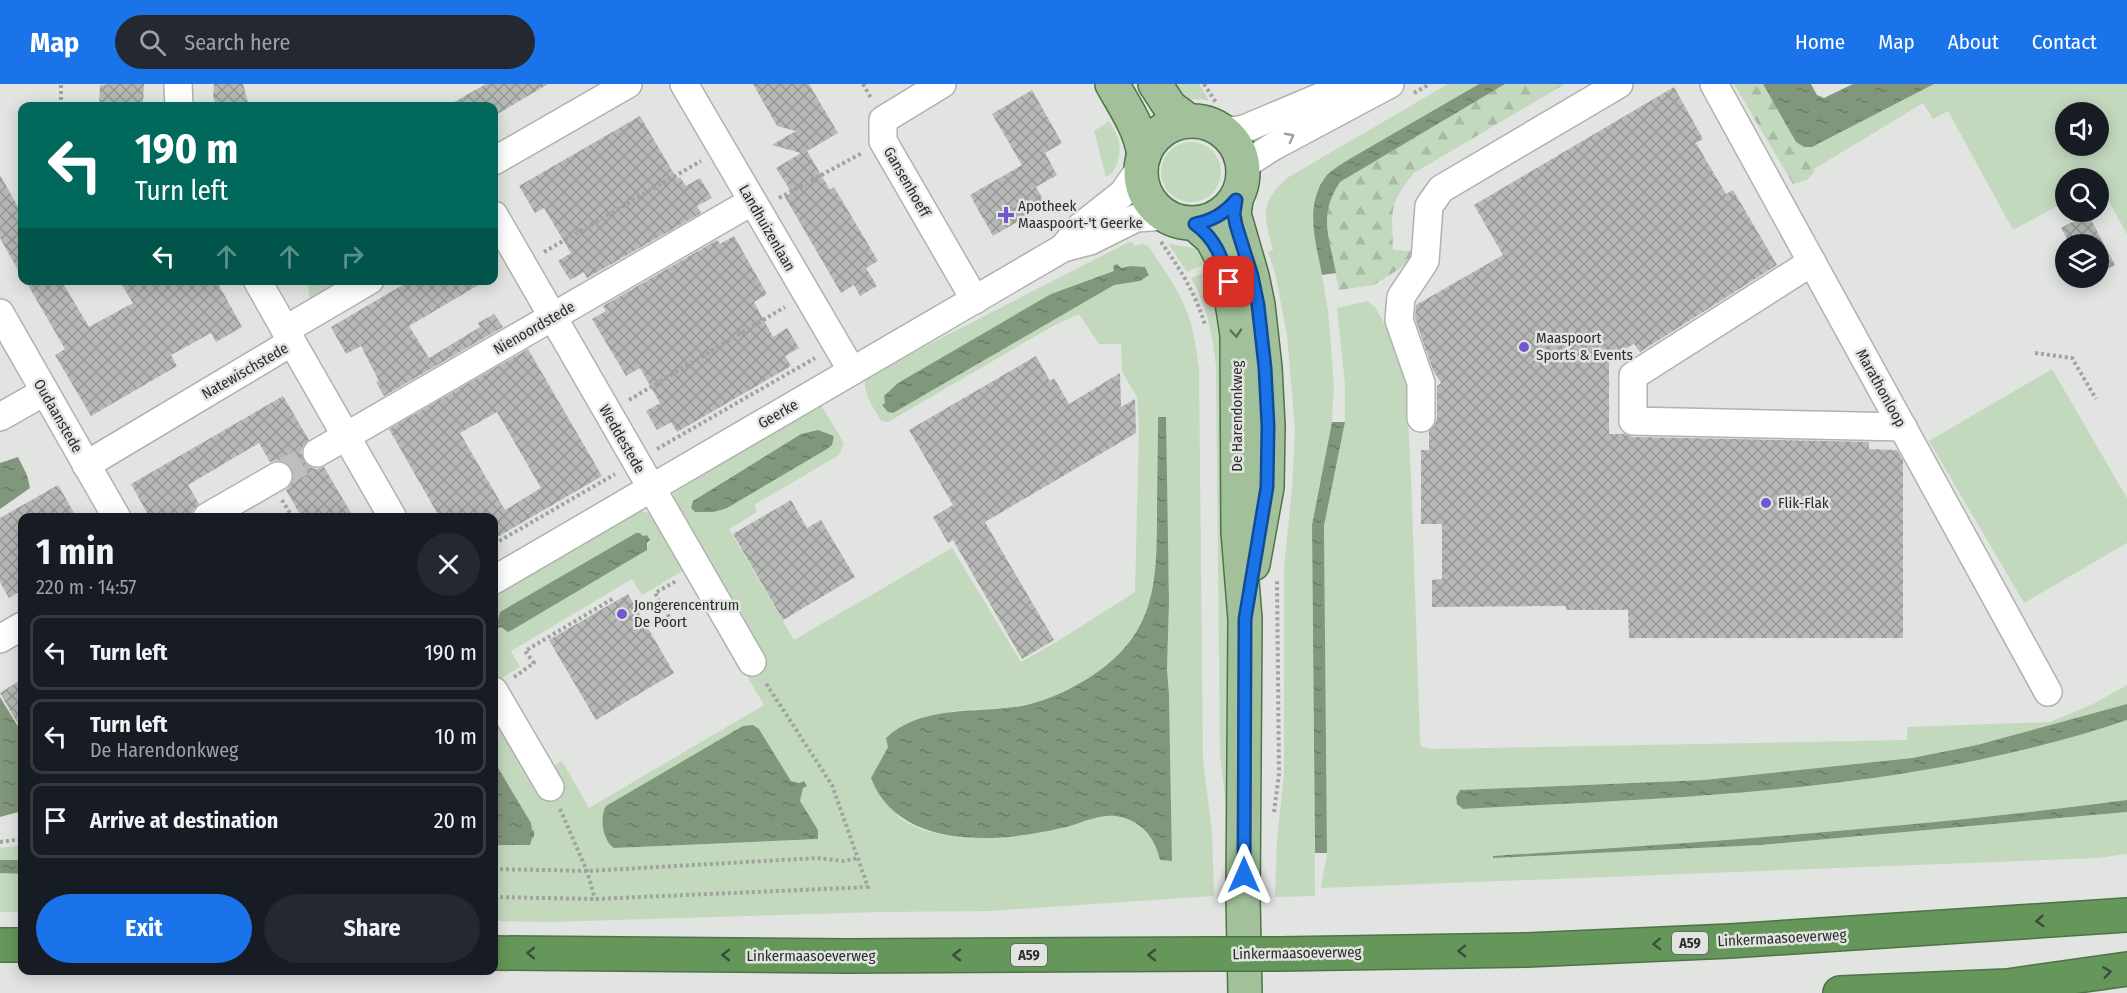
<!DOCTYPE html>
<meta charset="utf-8">
<style>
body{margin:0;font-family:"Fira Sans Condensed",sans-serif;background:#242831;color:#f1f3f6;height:100vh;display:flex;flex-direction:column;font-size:22px;white-space:nowrap}
*{box-sizing:border-box;margin:0}
p{font-size:20px;color:#9ea1a6}
.icon{flex:none;width:33px;height:33px;fill:none;stroke:currentColor;stroke-width:2;stroke-linecap:round;stroke-linejoin:round}
.map{position:relative;flex:1;overflow:hidden}
.side{position:absolute;left:18px;top:429px;width:480px;height:462px;display:flex;flex-direction:column;background:#171b24;border-radius:12px;box-shadow:0 3px 15px #0003}
.side>*{flex:none}
.guide{position:absolute;left:18px;top:18px;width:480px;height:183px;border-radius:12px;box-shadow:0 3px 15px #0003;background:#00695c;color:#fff;overflow:hidden}
.controls{position:absolute;left:2055px;top:18px;display:grid;gap:12px}
.controls a{display:grid;place-items:center;width:54px;height:54px;border-radius:50%;background:#171b24;box-shadow:0 3px 15px #0003;font-size:30px}
.pin{position:absolute;display:grid;place-items:center;width:51px;height:51px;color:#fff;margin:-26px;border-radius:12px;box-shadow:0 3px 9px #0006}
.me{position:absolute;width:66px;margin:-33px;rotate:0deg;stroke-linejoin:round;filter:drop-shadow(0 0 4px #0008)}
.turn{display:flex;align-items:center;gap:21px;height:126px;padding:0 18px;font-size:27px}
.turn .icon{width:78px;height:78px;stroke-width:2.5}
.turn b{display:block;font-size:42px;line-height:51px}
.lanes{display:flex;align-items:center;height:57px;padding:0 18px;background:#0003;justify-content:center;gap:30px;direction:ltr}
.lanes .off{opacity:.35}
.round{display:grid;place-items:center;flex:none;width:63px;height:63px;border-radius:32px;background:#242831}
.overview{display:flex;align-items:center;justify-content:space-between;height:102px;padding:0 18px}
h1{font-size:36px;font-weight:700;line-height:45px}
.cta{display:flex;gap:12px;margin-top:auto;padding:12px 18px}
.cta a{flex:1;height:69px;border-radius:36px;background:#1a73e8;color:#fff;font-size:24px;font-weight:700;line-height:69px;text-align:center}
.cta a+a{background:#242831;color:#f1f3f6}
ul{padding:0;list-style:none}
li{display:flex;align-items:center;gap:18px;height:75px;margin:0 12px 9px;padding:0 6px;border:3px solid #363941;border-radius:12px}
li div{flex:1}
li b{display:block;font-size:22px}
li em{font-style:normal}
header{display:flex;align-items:center;gap:36px;box-sizing:border-box;height:84px;padding:0 30px;background:#1a73e8;color:#fff}
header strong{font-size:28px}
nav{display:flex;gap:33px;margin-inline-start:auto;font-size:21px}
.search{width:420px;height:54px;background:#242831;display:flex;align-items:center;gap:15px;box-sizing:border-box;padding:0 21px;border-radius:33px;color:#9ea1a6;font-size:22px}
.map>svg:first-child{display:block}
</style>
<header>
<strong>Map</strong>
<div class="search"><svg class="icon" aria-label="search" viewBox="0 0 24 24"><circle cx="10" cy="10" r="6"/><path d="M15 15l6 6"/></svg>Search here</div>
<nav><a>Home</a><a>Map</a><a>About</a><a>Contact</a></nav>
</header>
<div class="map">
<svg width="2127" height="909" viewBox="0 0 2127 909">
<defs>
<pattern id="forest-firs" width="22" height="20" patternUnits="userSpaceOnUse" patternTransform="scale(1.5)"><rect width="22" height="20" fill="#c3d9be"/><path d="M5 1l3.5 6h-7zM16 11l3.5 6h-7z" fill="#a8baa3"/></pattern>
<pattern id="water-ripples" width="26" height="14" patternUnits="userSpaceOnUse" patternTransform="scale(1.5)"><rect width="26" height="14" fill="#81977c"/><path d="M2 4q2-2 4 0t4 0M15 11q2-2 4 0t4 0" fill="none" stroke="#6a7b66"/></pattern>
<pattern id="building-cross-hatch" width="8" height="8" patternUnits="userSpaceOnUse" patternTransform="scale(1.5)"><rect width="8" height="8" fill="#b7b9b6"/><path d="M0 0l8 8M0 8l8-8" fill="none" stroke="#959794"/></pattern>
</defs>
<rect width="100%" height="100%" fill="#e1e4e0"/>
<!-- green -->
<g fill="#c3d9be" fill-rule="evenodd">
<polygon points="1168,0 1199,0 1208,15 1208,17 1202,15 1178,16"/>
<path d="M1448,0h31l-133,77c-24,17 -35,32 -33,62l15,87 6,75 -2,37 -20,103 3,371 -40,1 2,-57 7,-67v-207l8,-76 3,-62 -8,-93 -12,-62 -7,-21 5,-2c-9,-33 -14,-47 14,-72z"/>
<path d="M1934,0h193v150l-28,-50 -1,-6h-32l-1,24 -52,28 -65,-119 -15,8 -10,-16 -109,66 -10,-22h8zM2066,28h32v34h-32z"/>
<path d="M1109,37c3,6 7,11 9,17 4,12 0,34 -12,39l-12,-46z"/>
<circle cx="1191" cy="88" r="30"/>
<path d="M1131,157l4,5 7,-2 6,2c14,21 30,42 39,66 7,18 9,37 12,56l4,392 9,71 2,65 -225,15 -108,1 -330,10 -57,-1v-76h35l2,-22 -37,-62v-48l56,55 12,-7 27,47 175,-103 -17,-29 19,-11 -93,-157 -1,-8 2,-7 144,-89 3,1 23,38 -5,12 -85,50 3,7 -28,17 65,111 158,-92 69,114 37,-21 77,-49 4,-164 -2,-31 -15,-25 -1,-28h-22l-20,-30 -26,12 -165,96 -7,-1c-6,-12 -22,-31 -14,-45zM1130,182l19,6v3l-35,10 -232,120 169,-111zM1158,334h7l4,185 -2,67 2,24 3,166h-12c-5,-23 -21,-42 -46,-44 -17,-2 -36,9 -53,13 -44,9 -130,19 -165,-15 -8,-8 -15,-35 -20,-46l12,-21 64,-36 57,-3 34,-7 36,-17 26,-17 18,-16 17,-24 9,-24 8,-37zM833,350l2,3 -3,3 -138,65zM753,641l6,4 32,52 8,2 5,-2 -4,20 18,29v9l-203,9 -9,-10 -1,-9z"/>
<polygon points="1170,160 1200,165 1211,177 1187,188 1169,161"/>
<path d="M1215,184l14,148v413l-9,-73 -4,-389c-3,-32 -9,-61 -25,-89z"/>
<polygon points="307,196 358,197 311,224"/>
<path d="M1367,217l8,6 20,35 11,45 5,89 9,263 1,8 11,2 475,-9v-13l143,-5 45,-19 32,-18v19l-150,41 -65,13 -208,22 -243,10 -5,7 1,7 6,5c221,-12 453,-17 664,-89v80c-210,28 -422,42 -634,56v2l267,-13 367,-33v42l-30,4 -776,30 6,-35 -3,-327 21,-104v-37l-8,-77z"/>
<polygon points="2052,285 2127,414 2127,459 2024,519 1929,357"/>
<path d="M641,427l7,2 5,5 31,52 -42,25 -10,-16 -121,72 9,16 -20,12 -6,-11v-75l139,-81zM637,449h3l3,3 4,-1 3,5 -2,6 -150,82 -3,-5z"/>
<polygon points="22,761 22,776 0,776 0,764"/>
<polygon points="0,789 22,790 22,828 0,828"/>
</g>
<!-- forest -->
<g fill="url(#forest-firs)">
<path d="M1505,0h60l-151,89c-26,32 -22,38 -21,77l19,1 -4,12 -34,22 -35,5c-4,-21 -16,-64 -12,-84 3,-9 8,-16 13,-24z"/>
<polygon points="1734,0 1763,0 1796,58 1804,63 1814,85 1815,87 1807,96 1793,100"/>
</g>
<!-- water -->
<g fill="url(#water-ripples)">
<path d="M1479,0h26l-165,98c-22,33 -11,54 -4,91l-14,2c-6,-33 -19,-70 5,-100 5,-5 13,-10 19,-14z"/>
<polygon points="1763,0 1811,0 1817,11 1824,14 1853,0 1934,0 1812,63 1804,63 1796,58"/>
<polygon points="1117,180 1121,184 1130,182 1145,183 1149,191 1140,197 1114,201 893,329 888,328 882,321 885,319 884,312 898,299 1051,210 1114,187 1113,182"/>
<path d="M1158,333h8l3,186 -2,67 2,24 3,167 -12,-1c-5,-23 -20,-41 -45,-44 -18,-2 -37,9 -53,12 -63,15 -163,23 -191,-50l17,-31 -2,-9c32,-30 79,-26 120,-30 29,-2 56,-14 81,-29 68,-42 70,-93 70,-166 0,-32 1,-64 1,-96z"/>
<polygon points="1332,338 1345,338 1324,442 1327,769 1315,769 1312,441"/>
<path d="M818,346l16,6 -2,9 -5,4 -100,59c-14,5 -19,4 -32,4l-4,-4 2,-7 108,-67z"/>
<polygon points="18,373 27,391 30,404 0,425 0,379"/>
<polygon points="636,449 640,449 643,452 647,451 650,456 647,459 647,466 512,546 508,548 501,543 498,544 495,539 498,536 500,528"/>
<polygon points="0,613 22,649 22,727 0,733"/>
<path d="M2127,620v16c-211,72 -443,77 -664,89l-6,-5 -1,-7 4,-7 244,-10 208,-22 65,-13z"/>
<path d="M753,641l6,4 32,52 8,2 5,-2 3,5 -4,2 -3,13 18,29v9l-204,9c-11,-7 -15,-30 -8,-42l137,-80z"/>
<polygon points="494,677 531,739 532,746 534,747 534,753 532,754 530,761 494,761"/>
<path d="M2127,716v12l-367,33 -267,13v-2c212,-14 424,-28 634,-56z"/>
<polygon points="0,776 22,776 22,790 0,789"/>
</g>
<!-- building -->
<g fill="url(#building-cross-hatch)" fill-rule="evenodd">
<polygon points="112,0 144,0 143,22 99,22 100,1"/>
<polygon points="214,0 243,0 249,22 216,22 213,12"/>
<polygon points="486,0 548,0 494,32 494,22 447,22"/>
<polygon points="753,0 809,0 838,49 807,67 830,106 834,103 878,177 866,184 877,202 860,212 854,201 841,209 785,113 792,109 776,84 801,69 772,61 796,47 777,42"/>
<polygon points="1674,3 1703,55 1696,59 1726,110 1733,106 1777,181 1640,268 1634,260 1609,274 1609,350 1624,350 1633,353 1869,358 1869,365 1897,366 1903,376 1903,554 1629,554 1628,526 1566,526 1566,522 1432,523 1432,496 1442,495 1442,440 1421,440 1421,366 1429,366 1429,347 1435,341 1437,334 1437,302 1441,299 1433,286 1415,234 1416,221 1503,171 1474,121"/>
<polygon points="1032,6 1062,59 1045,69 1057,91 1036,103 1046,121 993,152 970,111 1022,81 992,30"/>
<polygon points="640,32 677,95 680,93 686,102 700,94 712,114 697,122 701,129 587,194 584,188 570,196 558,177 571,169 544,124 535,129 519,102"/>
<polygon points="0,91 22,130 22,193 0,154"/>
<polygon points="2088,130 2115,181 2098,190 2098,160 2070,160 2061,144"/>
<polygon points="734,152 767,210 754,218 773,253 787,244 799,264 785,272 791,282 677,348 671,338 657,346 646,327 660,319 640,284 626,292 592,235 606,227 603,222 717,156 720,160"/>
<polygon points="25,196 61,196 89,243 133,219 119,196 216,196 242,243 216,258 211,249 171,271 177,282 91,332 55,271 65,265"/>
<polygon points="411,196 487,196 409,242 429,274 480,243 478,239 494,230 503,243 384,312 376,298 379,297 361,262 346,270 331,243"/>
<path d="M528,265l74,127 -108,63v-21h-54l-51,-89zM497,328l44,76 -36,22 -45,-77z"/>
<polygon points="1036,272 1050,297 1054,294 1069,320 1120,289 1121,323 1135,315 1136,349 985,438 1054,556 1022,575 953,456 948,459 933,433 953,421 909,346"/>
<polygon points="283,312 309,356 304,361 301,368 304,377 310,383 316,385 324,383 354,434 302,434 286,406 292,399 294,393 292,385 285,378 277,376 270,378 259,359 188,401 199,420 193,426 191,434 150,434 131,400"/>
<polygon points="58,401 77,434 22,434 22,506 9,514 0,498 0,434"/>
<polygon points="791,416 807,444 821,436 855,493 783,536 733,450"/>
<polygon points="628,510 674,589 596,636 549,556"/>
<polygon points="22,595 22,647 0,609"/>
</g>
<g fill="none" stroke-linecap="round" stroke-linejoin="round">
<!-- minor-tunnel -->
<polyline stroke="#bdbfbc" stroke-width="27" stroke-dasharray="27 14" stroke-linecap="butt" points="278,392 317,369"/>
<!-- minor casing -->
<g stroke="#afb2af" stroke-width="30">
<g id="minor">
<polyline points="178,0 179,22"/>
<polyline points="684,0 852,287"/>
<polyline points="942,0 883,36 883,57 975,216"/>
<polyline points="1714,0 2048,608"/>
<polyline points="1218,44 1234,47 1244,45 1351,0"/>
<polyline points="494,77 628,0"/>
<polyline points="1243,87 1249,78 1274,62 1390,0"/>
<polyline points="494,131 752,578"/>
<polyline points="1063,164 1080,143 1123,109 1141,83"/>
<polyline points="1812,178 1633,292 1633,337 1903,343"/>
<polyline points="257,196 292,258"/>
<polyline points="0,229 117,434"/>
<polyline points="285,246 370,196"/>
<polyline points="0,333 44,308"/>
<polyline points="1421,334 1421,299 1399,236 1401,213 1425,177 1429,122 1441,105 1619,0"/>
<polyline points="317,369 751,118"/>
<polyline points="86,381 292,258 393,434"/>
<polyline points="207,433 278,392"/>
<polyline points="494,496 1063,164 1090,157 1136,134 1165,132"/>
<polyline points="0,555 22,542"/>
<polyline points="494,607 550,703"/>
</g>
</g>
<!-- major casing -->
<g stroke="#507249" stroke-width="36">
<g id="major">
<path d="M1112,0c13,23 28,44 32,71"/>
<polyline points="1155,0 1170,23 1189,37"/>
<circle cx="1192" cy="88" r="51"/>
<polyline points="1236,116 1234,130 1252,192 1258,221 1265,284 1268,342 1267,403 1253,480"/>
<polyline points="1195,140 1212,155 1222,174 1229,198 1237,251 1238,448 1245,535 1243,814 1245,909"/>
</g>
</g>
<!-- highway casing -->
<g stroke="#507249" stroke-width="36">
<g id="highway">
<polyline points="0,861 22,861"/>
<polyline points="494,869 848,872 1211,870"/>
<polyline points="1280,870 1527,866 1730,857 2127,831"/>
<polyline points="1840,909 2007,902 2127,885"/>
</g>
</g>
<!-- path -->
<g stroke="#a1a3a0" stroke-width="4" stroke-dasharray="3 3" stroke-linecap="butt">
<polyline points="863,0 871,14"/>
<polyline points="1204,0 1217,20"/>
<polyline points="1414,9 1430,0"/>
<polyline points="61,22 61,0"/>
<polyline points="779,114 862,69"/>
<path d="M1161,158c18,25 35,52 44,83"/>
<polyline points="544,168 701,77"/>
<polyline points="2035,269 2072,274 2096,315"/>
<polyline points="629,316 785,223"/>
<polyline points="657,365 815,274"/>
<polyline points="282,416 293,434"/>
<polyline points="494,460 615,390"/>
<polyline points="669,533 655,509 678,496"/>
<polyline points="514,593 534,579 525,567 614,514"/>
<polyline points="560,725 587,787 595,815"/>
<polyline points="1274,728 1279,690 1277,496"/>
<polyline points="0,758 22,755"/>
<polyline points="494,785 587,787 817,774 844,777 858,774"/>
<polyline points="494,813 595,815 868,803 832,701 765,598"/>
</g>
<!-- minor -->
<use href="#minor" stroke="#fff" stroke-width="27"/>
<!-- major -->
<use href="#major" stroke="#a2c19b" stroke-width="33"/>
<!-- highway -->
<use href="#highway" stroke="#649759" stroke-width="33"/>
<!-- highway-bridge casing -->
<g stroke="#507249" stroke-width="36" stroke-linecap="butt">
<polyline id="highway-bridge" points="1211,870 1280,870"/>
</g>
<!-- highway-bridge -->
<use href="#highway-bridge" stroke="#649759" stroke-width="33"/>
</g>
<!-- one-way arrows -->
<defs><path id="oneway-chevron" d="M-2-3.5L2.5 0L-2 3.5" fill="none" stroke-width="1.6" stroke-linecap="round" stroke-linejoin="round" transform="scale(1.5)"/></defs>
<use stroke="#a0a0a0" href="#oneway-chevron" transform="translate(1290 53) rotate(-28)"/>
<use stroke="#616f5d" href="#oneway-chevron" transform="translate(1236 249) rotate(85)"/>
<g stroke="#3c4c39">
<use href="#oneway-chevron" transform="translate(2040 837) rotate(176)"/>
<use href="#oneway-chevron" transform="translate(1657 860) rotate(178)"/>
<use href="#oneway-chevron" transform="translate(1462 867) rotate(179)"/>
<use href="#oneway-chevron" transform="translate(531 869) rotate(-179)"/>
<use href="#oneway-chevron" transform="translate(726 871) rotate(-180)"/>
<use href="#oneway-chevron" transform="translate(957 871) rotate(180)"/>
<use href="#oneway-chevron" transform="translate(1152 871) rotate(180)"/>
<use href="#oneway-chevron" transform="translate(2107 888) rotate(-8)"/>
</g>
<g fill="none" stroke-linecap="round" stroke-linejoin="round">
<!-- route casing -->
<g stroke="#114b97" stroke-width="15">
<path id="route" d="M1229,198c-7,-24 -13,-43 -34,-58 18,-4 29,-10 41,-24l-2,14 2,11 16,51 6,29 7,63 3,58 -1,61 -22,132 -1,256"/>
</g>
<!-- route -->
<use href="#route" stroke="#1a73e8" stroke-width="10"/>
</g>
<!-- markers -->
<g fill="#7356d0" stroke="#e1e4e0" stroke-width="2">
<path d="M1003 122h6v6h6v6h-6v6h-6v-6h-6v-6h6z"/>
<circle cx="1524" cy="263" r="6"/>
<circle cx="1766" cy="419" r="6"/>
<circle cx="622" cy="530" r="6"/>
</g>
<g text-anchor="middle" dominant-baseline="central" stroke-width="5" stroke-linejoin="round" paint-order="stroke">
<!-- shield labels -->
<g fill="#e1e4e0" stroke="#626361" stroke-width="1.5">
<rect x="1672" y="848" width="36" height="22" rx="4.5"/>
<rect x="1011" y="860" width="36" height="22" rx="4.5"/>
</g>
<g font-size="14" font-weight="bold" fill="#2b2c2b">
<text x="1690" y="859">A59</text>
<text x="1029" y="871">A59</text>
</g>
<!-- street labels -->
<g font-size="15" fill="#2b2c2b" stroke="#e1e4e0">
<text transform="translate(907 98) rotate(60)">Gansenhoeff</text>
<text transform="translate(767 144) rotate(60)">Landhuizenlaan</text>
<text transform="translate(534 244) rotate(-30)">Nienoordstede</text>
<text transform="translate(245 287) rotate(-30)">Natewischstede</text>
<text transform="translate(1881 304) rotate(61)">Marathonloop</text>
<text transform="translate(778 330) rotate(-30)">Geerke</text>
<text transform="translate(58 332) rotate(60)">Oudaanstede</text>
<text transform="translate(1237 332) rotate(-90)">De Harendonkweg</text>
<text transform="translate(622 355) rotate(60)">Weddestede</text>
<text transform="translate(1782 854) rotate(-3)">Linkermaasoeverweg</text>
<text transform="translate(1297 869) rotate(-1)">Linkermaasoeverweg</text>
<text x="811" y="872">Linkermaasoeverweg</text>
</g>
<!-- poi labels -->
<g font-size="15" fill="#2b2c2b" stroke="#e1e4e0" text-anchor="start">
<text x="1018" y="122">Apotheek<tspan x="1018" dy="17">Maaspoort-'t Geerke</tspan></text>
<text x="1536" y="254">Maaspoort<tspan x="1536" dy="17">Sports &amp; Events</tspan></text>
<text x="1778" y="419">Flik-Flak</text>
<text x="634" y="521">Jongerencentrum<tspan x="634" dy="17">De Poort</tspan></text>
</g>
</g>
</svg>
<div class="controls">
<a><svg class="icon" aria-label="sound" viewBox="0 0 24 24"><path d="M4 9h4l5-4v14l-5-4H4zM17 9q2 3 0 6"/></svg></a>
<a><svg class="icon" aria-label="search" viewBox="0 0 24 24"><circle cx="10" cy="10" r="6"/><path d="M15 15l6 6"/></svg></a>
<a><svg class="icon" aria-label="layers" viewBox="0 0 24 24"><path d="M12 4l9 5-9 5-9-5zM3 14l9 5 9-5"/></svg></a>
</div>
<div class="pin" style="left:1229px;top:198px;background:#d93025"><svg class="icon" aria-label="arrive" viewBox="0 0 24 24"><path d="M6 21V4h12l-3 4 3 4H6"/></svg></div>
<svg class="me" style="left:1244px;top:791px" viewBox="-20 -20 40 40"><path d="M0-17L14 15 0 8-14 15z" fill="#1a73e8" stroke="#fff" stroke-width="4"/></svg>
<div class="guide">
<div class="turn"><svg class="icon" aria-label="left" viewBox="0 0 24 24"><path d="M17 20v-9H6M10 6l-5 5 5 5"/></svg><div><b>190 m</b>Turn left</div></div>
<div class="lanes"><svg class="icon" aria-label="left" viewBox="0 0 24 24"><path d="M17 20v-9H6M10 6l-5 5 5 5"/></svg><svg class="icon off" aria-label="ahead" viewBox="0 0 24 24"><path d="M12 20V5M6 11l6-6 6 6"/></svg><svg class="icon off" aria-label="ahead" viewBox="0 0 24 24"><path d="M12 20V5M6 11l6-6 6 6"/></svg><svg class="icon off" aria-label="right" viewBox="0 0 24 24"><path d="M7 20v-9h11M14 6l5 5-5 5"/></svg></div>
</div>
<section class="side">
<div class="overview"><div><h1>1 min</h1><p>220 m · 14:57</p></div><a class="round"><svg class="icon" aria-label="close" viewBox="0 0 24 24"><path d="M6 6l12 12M18 6L6 18"/></svg></a></div>
<ul>
<li><svg class="icon" aria-label="left" viewBox="0 0 24 24"><path d="M17 20v-9H6M10 6l-5 5 5 5"/></svg><div><b>Turn left</b></div><em>190 m</em></li>
<li><svg class="icon" aria-label="left" viewBox="0 0 24 24"><path d="M17 20v-9H6M10 6l-5 5 5 5"/></svg><div><b>Turn left</b><p>De Harendonkweg</p></div><em>10 m</em></li>
<li><svg class="icon" aria-label="arrive" viewBox="0 0 24 24"><path d="M6 21V4h12l-3 4 3 4H6"/></svg><div><b>Arrive at destination</b></div><em>20 m</em></li>
</ul>
<div class="cta"><a>Exit</a><a>Share</a></div>
</section>
</div>
